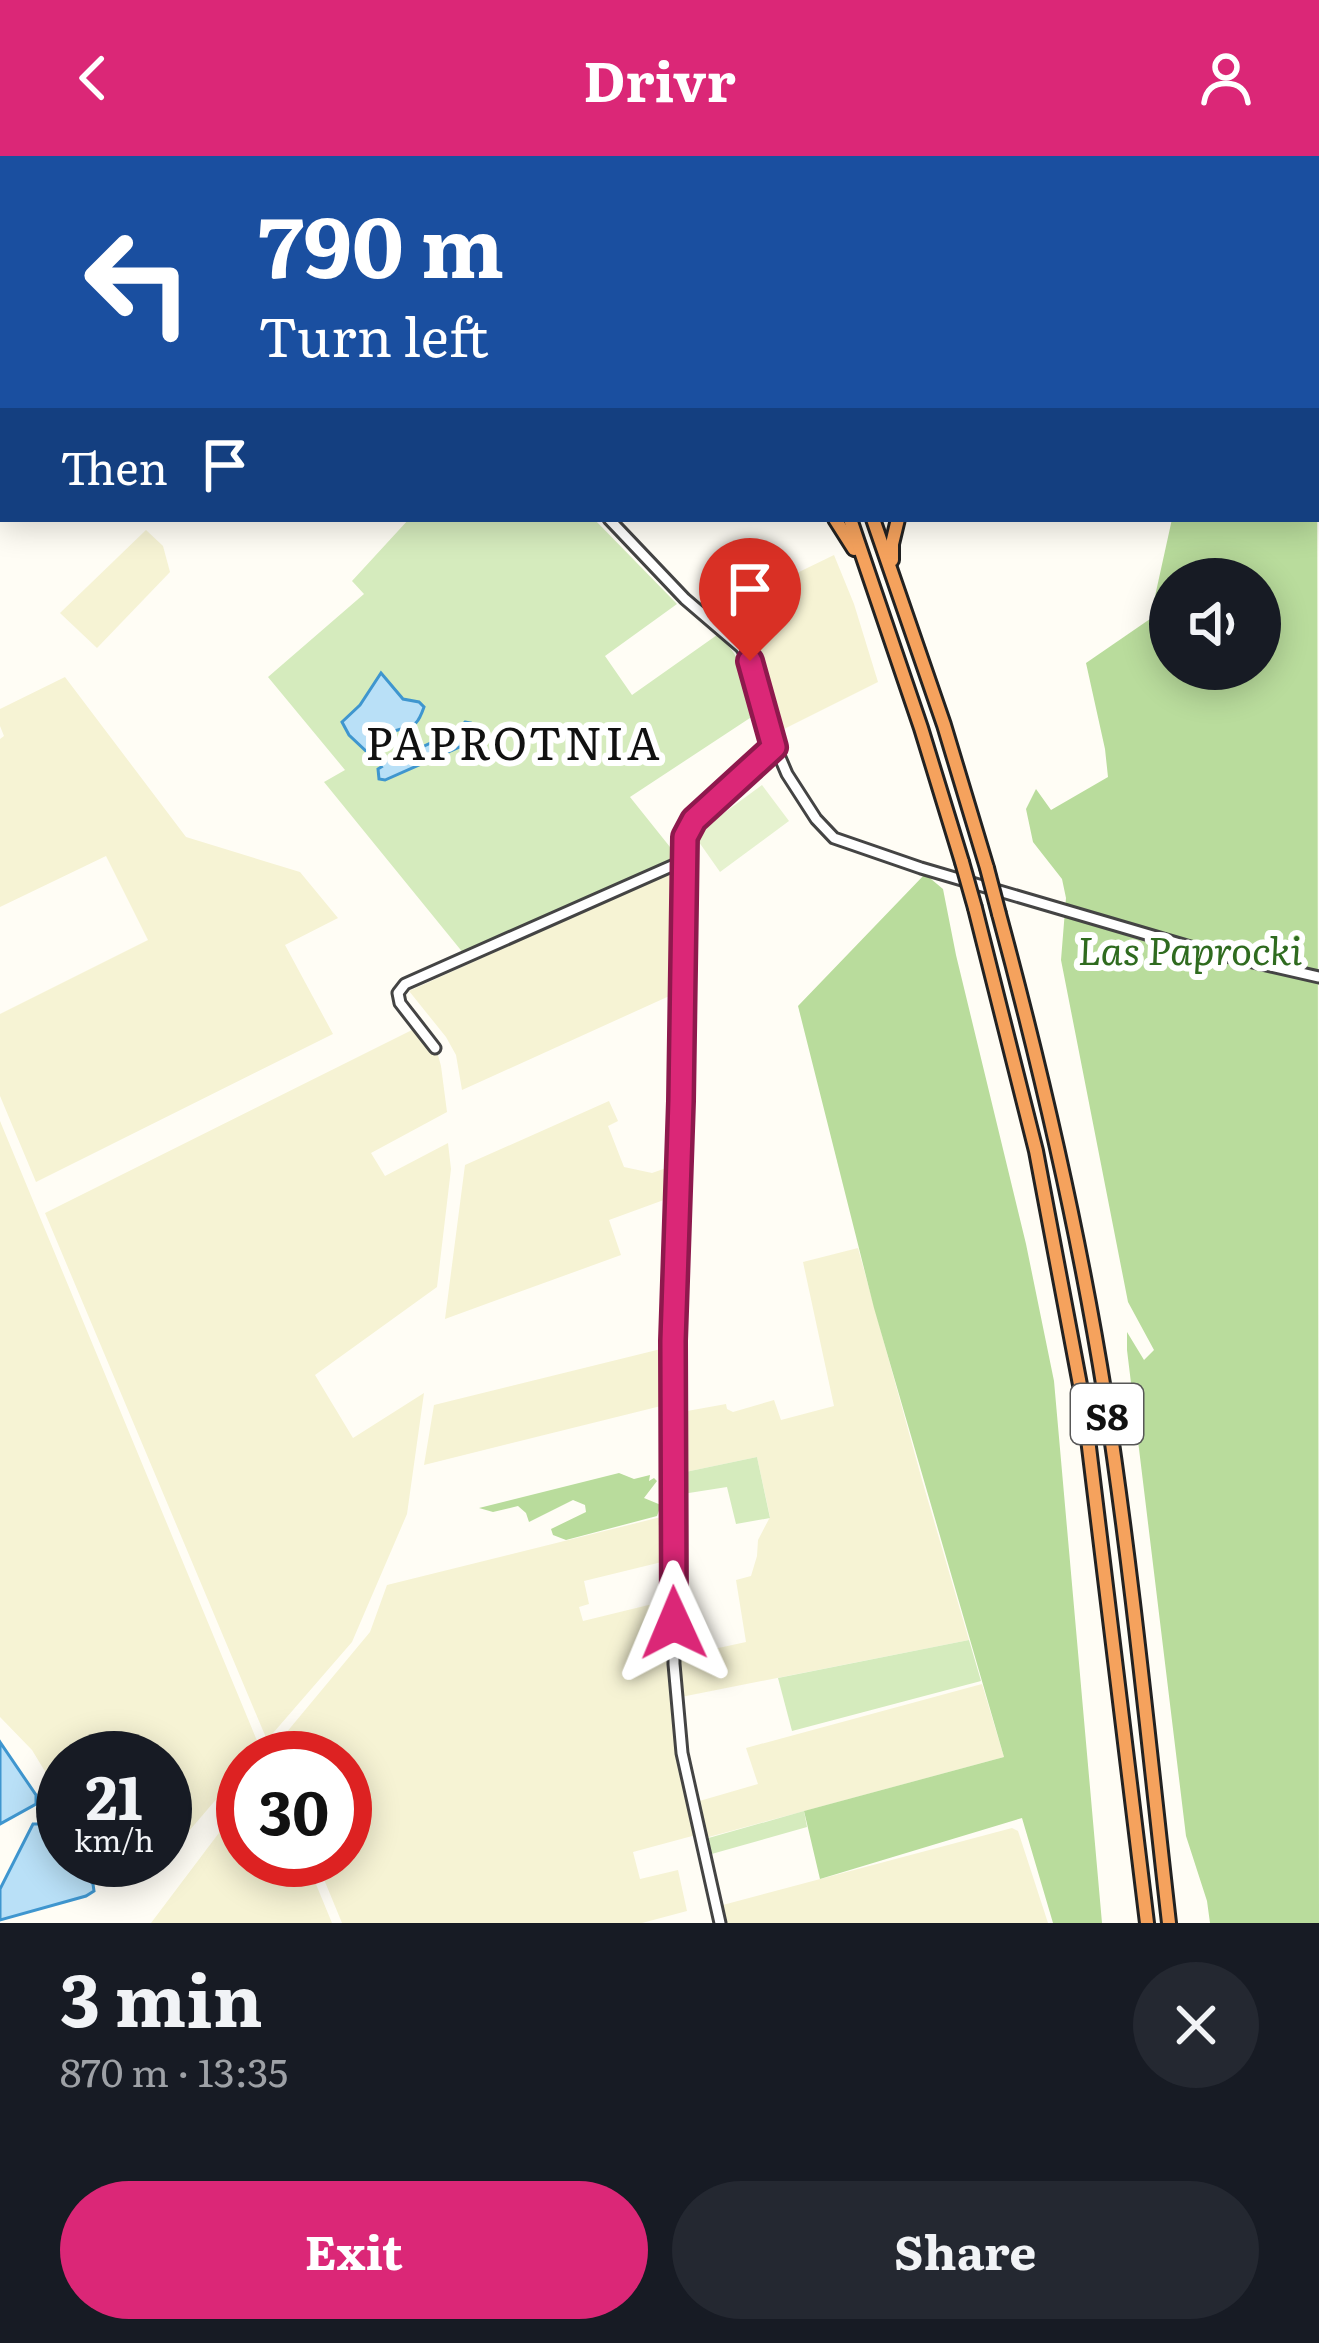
<!DOCTYPE html>
<meta charset="utf-8">
<style>
body{margin:0;font-family:Literata,serif;background:#242831;color:#f1f3f6;height:100vh;display:flex;flex-direction:column;font-size:45px;white-space:nowrap}
*{box-sizing:border-box;margin:0}
p{font-size:39px;color:#9ea1a6}
.icon{flex:none;width:66px;height:66px;fill:none;stroke:currentColor;stroke-width:2;stroke-linecap:round;stroke-linejoin:round}
.map{position:relative;height:1767px;overflow:hidden}
.details{display:flex;flex-direction:column;background:#171b24;flex:1}
.details>*{flex:none}
.top-card{position:absolute;left:0px;top:0px;width:1320px;height:366px;box-shadow:0 6px 30px #0003;background:#1a4fa0;color:#fff;overflow:hidden}
.buttons{position:absolute;left:1149px;top:402px;display:grid;gap:24px}
.buttons a{display:grid;place-items:center;width:132px;height:132px;border-radius:50%;background:#171b24;box-shadow:0 6px 30px #0003;font-size:60px}
.speed{position:absolute;left:36px;top:1575px;display:flex;gap:24px;font-size:60px;font-weight:700;text-align:center}
.speed>*{display:grid;place-content:center;width:156px;height:156px;border-radius:50%;background:#171b24;box-shadow:0 6px 30px #0003;line-height:1}
.speed small{font-size:30px;font-weight:400}
.speed .limit{border:18px solid #d22;background:#fff;color:#111}
.pin{position:absolute;display:grid;place-items:center;width:102px;height:102px;color:#fff;margin:-123px -51px;border-radius:50% 50% 50% 0;rotate:-45deg;box-shadow:0 0 12px #0007}
.pin .icon{rotate:45deg}
.me{position:absolute;width:132px;margin:-66px;rotate:359deg;stroke-linejoin:round;filter:drop-shadow(0 0 9px #0008)}
.turn{display:flex;align-items:center;gap:42px;height:252px;padding:0 60px;font-size:54px}
.turn .icon{width:156px;height:156px;stroke-width:2.5}
.turn b{display:block;font-size:84px;line-height:102px}
.then{display:flex;align-items:center;height:114px;padding:0 60px;background:#0003;gap:24px;font-size:45px}
.round{display:grid;place-items:center;flex:none;width:126px;height:126px;border-radius:63px;background:#242831}
.headline{display:flex;align-items:center;justify-content:space-between;height:204px;padding:0 60px}
h1{font-size:72px;font-weight:700;line-height:90px}
.primary-button{display:flex;gap:24px;margin-top:auto;padding:24px 60px}
.primary-button a{flex:1;height:138px;border-radius:72px;background:#db2777;color:#fff;font-size:48px;font-weight:700;line-height:138px;text-align:center}
.primary-button a+a{background:#242831;color:#f1f3f6}
header{display:flex;justify-content:space-between;align-items:center;height:156px;padding:0 60px;background:#db2777;color:#fff;font-size:54px;font-weight:700}
.map>svg:first-child{display:block}
</style>
<header><svg class="icon" aria-label="back" viewBox="0 0 24 24"><path d="M15 5l-7 7 7 7"/></svg>Drivr<svg class="icon" aria-label="person" viewBox="0 0 24 24"><circle cx="12" cy="8" r="4"/><path d="M4 21q1-7 8-7t8 7"/></svg></header>
<div class="map">
<svg width="1319" height="1767" viewBox="0 0 1319 1767">
<rect width="100%" height="100%" fill="#fffdf5"/>
<!-- farmland -->
<g fill="#f6f3d4">
<polygon points="146,374 163,390 170,416 97,492 60,457"/>
<polygon points="834,399 854,448 878,526 776,577 753,492 738,475 713,458"/>
<polygon points="65,521 186,681 300,716 338,762 285,789 333,878 36,1026 0,940 0,858 148,784 106,700 0,751 0,583 4,580 0,570 0,553"/>
<polygon points="678,713 676,837 462,934 456,899 446,881 409,835"/>
<polygon points="418,871 438,899 441,910 447,956 371,997 385,1020 448,987 451,1013 437,1131 315,1219 353,1282 424,1237 407,1358 352,1486 267,1584 45,1057"/>
<polygon points="609,945 618,965 608,970 624,1011 652,1017 672,1010 672,1041 609,1064 621,1099 445,1163 465,1009"/>
<polygon points="0,965 260,1592 251,1602 243,1602 243,1612 165,1703 165,1602 63,1602 63,1645 32,1594 0,1561"/>
<polygon points="858,1092 922,1324 969,1484 681,1541 677,1501 746,1486 736,1424 751,1420 757,1400 758,1384 770,1361 757,1301 676,1318 676,1257 726,1248 727,1253 733,1256 774,1244 781,1264 834,1250 803,1106"/>
<polygon points="669,1191 669,1248 424,1309 434,1249"/>
<polygon points="669,1359 670,1404 584,1425 589,1448 579,1451 583,1465 669,1444 673,1537 696,1679 633,1696 640,1723 678,1714 687,1755 642,1767 342,1767 316,1704 345,1704 345,1602 274,1602 271,1595 370,1476 387,1429"/>
<polygon points="982,1528 1004,1601 705,1682 696,1646 758,1628 746,1592"/>
<polygon points="243,1645 243,1704 306,1704 332,1767 151,1767"/>
<polygon points="1012,1672 1018,1675 1048,1767 723,1767 719,1750"/>
</g>
<!-- green -->
<g fill="#d5ebbd">
<path d="M409,363h185l83,85 -72,52 27,39 85,-60c28,23 29,47 36,81l-123,81 48,60 -214,97 -140,-172 21,-12 -77,-93 96,-83 -12,-13z"/>
<polygon points="757,1301 770,1362 736,1368 727,1331 676,1339 676,1318"/>
<polygon points="969,1484 981,1525 792,1575 778,1522"/>
<polygon points="804,1655 807,1671 708,1699 705,1683"/>
</g>
<!-- forest -->
<g fill="#b9dc9c" fill-rule="evenodd">
<path d="M1317,138l2,1629h-109l-3,-22 -21,-65 -59,-486v-18l17,28 10,-10 -26,-48 -67,-342 5,-62 -4,-19 -29,-37 -7,-33 10,-20 15,21 57,-33 -3,-28 -19,-86 64,-44 22,-100h145zM1170,423h90v90h-90z"/>
<polygon points="925,718 943,733 956,799 1026,1088 1054,1225 1102,1767 1053,1767 1022,1662 820,1723 804,1655 1004,1601 874,1152 798,850"/>
<polygon points="619,1317 634,1323 650,1319 649,1325 654,1322 657,1325 644,1342 661,1349 657,1360 566,1384 553,1379 551,1373 586,1356 585,1349 573,1344 529,1366 526,1357 518,1350 493,1356 479,1352"/>
</g>
<!-- pitch -->
<polygon fill="#e6f2cf" points="762,629 789,665 720,716 694,679"/>
<!-- water -->
<g fill="#b9e0f7" stroke="#3f96cf" stroke-width="3">
<path d="M381,517l22,26 16,3 5,5c-8,23 -11,17 -32,25 -10,4 -19,15 -25,20l-18,-17 -7,-13 18,-17z"/>
<polygon points="465,566 471,567 478,582 476,587 462,590 385,624 379,623 378,613 386,608 458,574"/>
<polygon points="0,1586 36,1639 36,1648 0,1668"/>
<polygon points="33,1668 47,1668 63,1692 63,1704 72,1704 93,1728 94,1735 86,1740 0,1764 0,1733"/>
</g>
<g fill="none" stroke-linecap="round" stroke-linejoin="round">
<!-- canal -->
<polyline stroke="#b9e0f7" stroke-width="8" points="373,590 386,608"/>
<!-- minor casing -->
<g stroke="#444" stroke-width="15">
<g id="minor">
<polyline points="429,3 436,0"/>
<polyline points="0,92 3,97"/>
<polyline points="0,104 3,106"/>
<polyline points="0,211 3,210"/>
<polyline points="609,363 685,443 741,491 750,505 767,571 787,618 816,663 834,682 921,712 1204,795 1319,821"/>
<polyline points="435,892 400,847 398,837 405,828 683,705"/>
<polyline points="720,1767 682,1597 674,1508 673,1185 681,945 683,705 684,681 694,664 774,591"/>
</g>
</g>
<!-- highway casing -->
<g stroke="#222" stroke-width="18">
<g id="highway">
<polyline points="725,0 726,3"/>
<polyline points="748,0 749,3"/>
<polyline points="766,0 768,3"/>
<polyline points="835,363 854,393"/>
<polyline points="850,363 921,572 962,706"/>
<polyline points="873,363 944,569 987,712"/>
<polyline points="892,404 892,388 898,363"/>
<polyline points="975,752 1036,995 1084,1250 1147,1767"/>
<path d="M999,758c43,159 80,319 106,482 27,175 44,351 64,527"/>
</g>
</g>
<!-- minor -->
<use href="#minor" stroke="#fff" stroke-width="9"/>
<!-- highway -->
<use href="#highway" stroke="#f5a25d" stroke-width="12"/>
<!-- highway-bridge casing -->
<g stroke="#222" stroke-width="18" stroke-linecap="butt">
<g id="highway-bridge">
<polyline points="962,706 975,752"/>
<polyline points="987,712 999,758"/>
</g>
</g>
<!-- highway-bridge -->
<use href="#highway-bridge" stroke="#f5a25d" stroke-width="12"/>
</g>
<g fill="none" stroke-linecap="round" stroke-linejoin="round">
<!-- route casing -->
<g stroke="#8e194d" stroke-width="30">
<polyline id="route" points="674,1467 673,1185 681,945 685,681 694,664 774,591 750,505"/>
</g>
<!-- route -->
<use href="#route" stroke="#db2777" stroke-width="21"/>
</g>
<g text-anchor="middle" dominant-baseline="central" stroke-width="12" stroke-linejoin="round" paint-order="stroke">
<!-- shield labels -->
<rect fill="#fff" stroke="#585858" stroke-width="3" x="1071" y="1228" width="72" height="60" rx="9"/>
<g font-size="36" font-weight="bold" fill="#111">
<text x="1107" y="1258">S8</text>
</g>
<!-- park labels -->
<g font-size="39" font-style="italic" fill="#2f6b1f" stroke="#fff">
<text x="1190" y="792">Las Paprocki</text>
</g>
<!-- quarter labels -->
<g font-size="45" letter-spacing="3" fill="#111" stroke="#fff">
<text x="514" y="584">PAPROTNIA</text>
</g>
</g>
</svg>
<div class="buttons">
<a><svg class="icon" aria-label="sound" viewBox="0 0 24 24"><path d="M4 9h4l5-4v14l-5-4H4zM17 9q2 3 0 6"/></svg></a>
</div>
<div class="speed"><div>21<small>km/h</small></div><div class="limit">30</div></div>
<div class="pin" style="left:750px;top:505px;background:#d93025"><svg class="icon" aria-label="arrive" viewBox="0 0 24 24"><path d="M6 21V4h12l-3 4 3 4H6"/></svg></div>
<svg class="me" style="left:674px;top:1467px" viewBox="-20 -20 40 40"><path d="M0-17L14 15 0 8-14 15z" fill="#db2777" stroke="#fff" stroke-width="4"/></svg>
<div class="top-card">
<div class="turn"><svg class="icon" aria-label="left" viewBox="0 0 24 24"><path d="M17 20v-9H6M10 6l-5 5 5 5"/></svg><div><b>790 m</b>Turn left</div></div>
<div class="then">Then<svg class="icon" aria-label="arrive" viewBox="0 0 24 24"><path d="M6 21V4h12l-3 4 3 4H6"/></svg></div>
</div>
</div>
<section class="details">
<div class="headline"><div><h1>3 min</h1><p>870 m · 13:35</p></div><a class="round"><svg class="icon" aria-label="close" viewBox="0 0 24 24"><path d="M6 6l12 12M18 6L6 18"/></svg></a></div>
<div class="primary-button"><a>Exit</a><a>Share</a></div>
</section>
